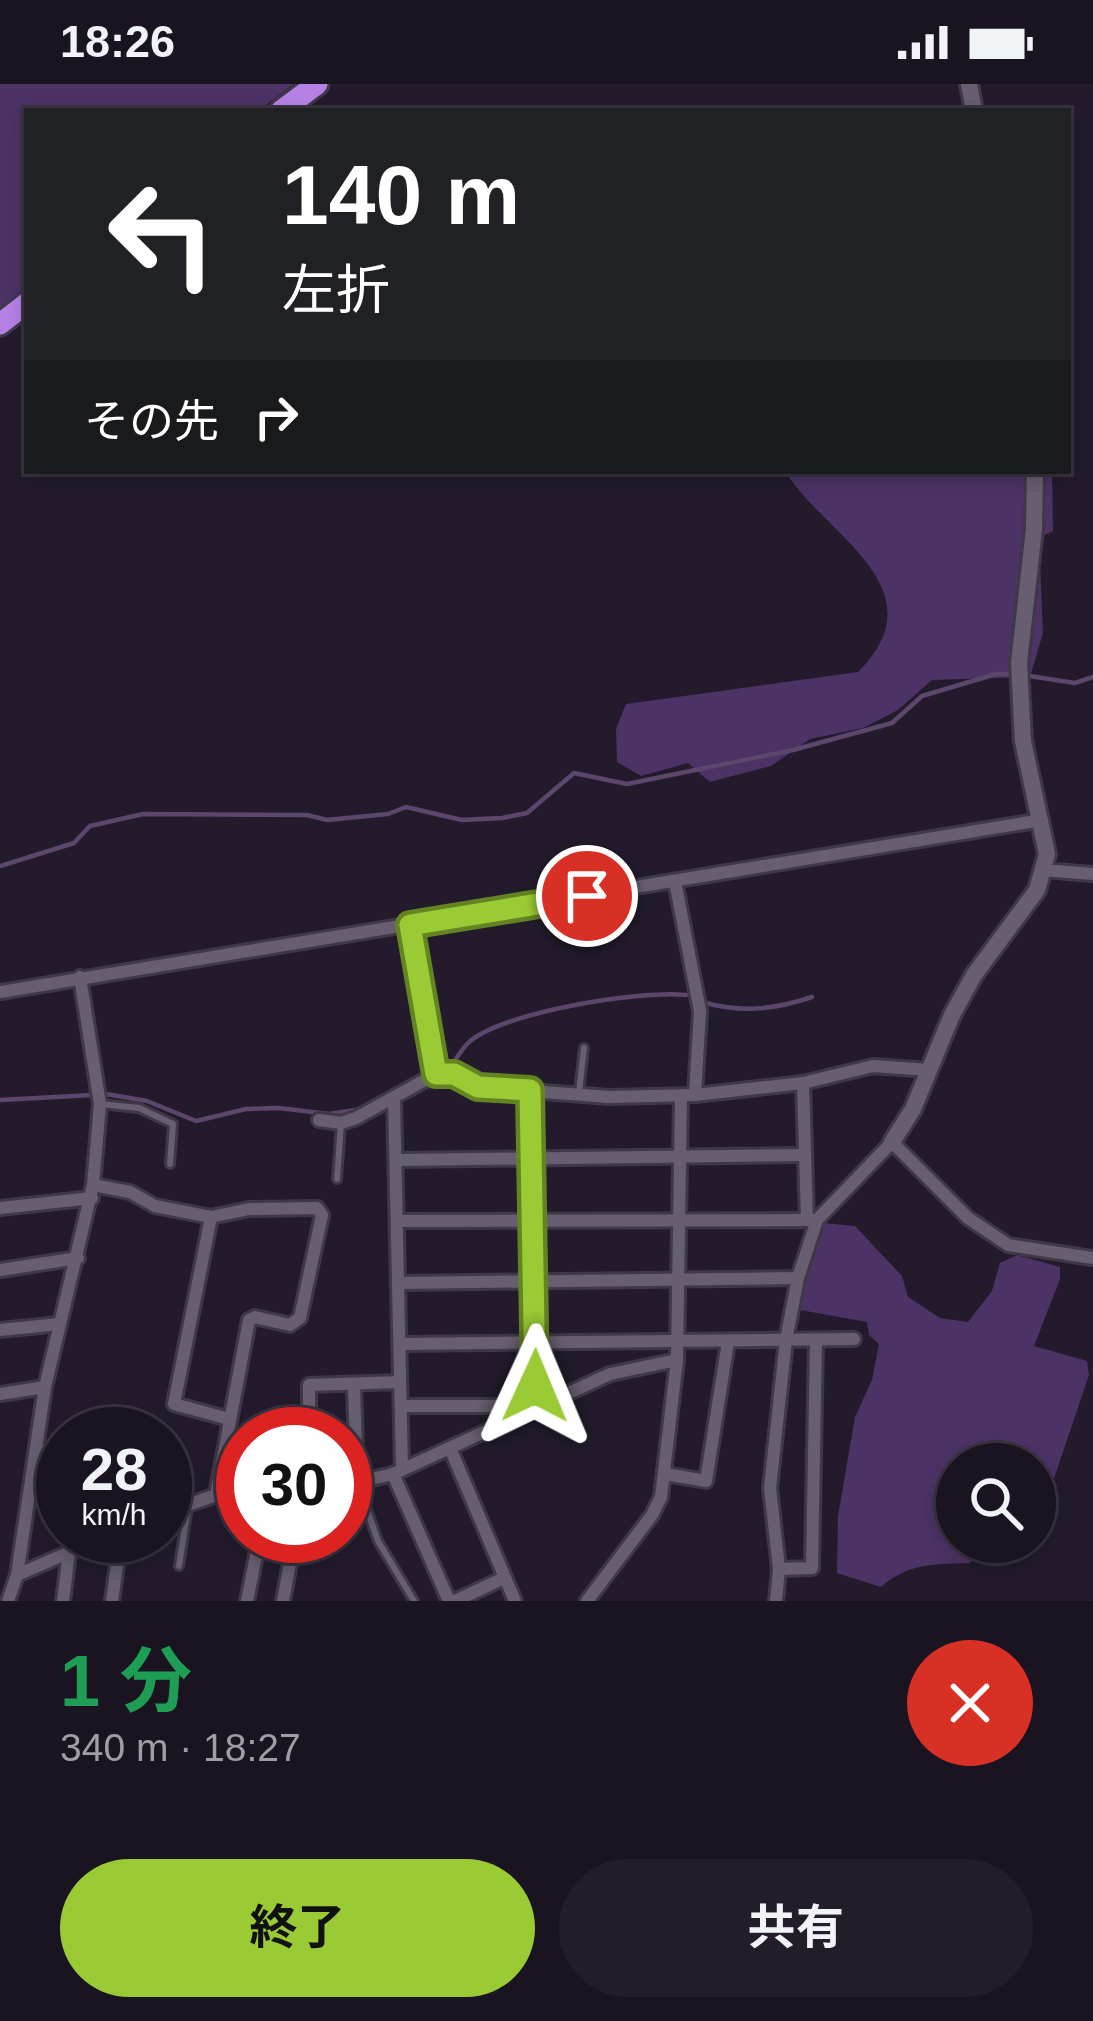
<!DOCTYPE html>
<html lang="ja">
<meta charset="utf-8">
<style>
body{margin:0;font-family:Arial,"Noto Sans JP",sans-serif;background:#231d2a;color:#f1f3f6;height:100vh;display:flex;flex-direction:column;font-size:45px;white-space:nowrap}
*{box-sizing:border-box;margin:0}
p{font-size:39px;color:#9f9ea5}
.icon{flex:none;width:66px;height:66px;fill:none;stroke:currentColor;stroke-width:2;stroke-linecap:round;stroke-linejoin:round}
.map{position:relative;height:1517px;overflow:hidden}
.side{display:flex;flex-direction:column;background:#1a1421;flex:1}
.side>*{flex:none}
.guide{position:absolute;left:24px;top:24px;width:1047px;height:366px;border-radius:0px;box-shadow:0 6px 18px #0003,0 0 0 3px #38333f;background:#202124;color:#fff;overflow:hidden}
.controls{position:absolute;left:936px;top:1359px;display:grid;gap:24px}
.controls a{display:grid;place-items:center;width:120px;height:120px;border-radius:50%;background:#1a1421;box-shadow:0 6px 18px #0003,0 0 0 3px #38333f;font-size:60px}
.speed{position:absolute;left:36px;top:1323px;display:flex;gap:24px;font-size:60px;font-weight:700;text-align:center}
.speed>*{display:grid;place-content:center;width:156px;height:156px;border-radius:50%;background:#1a1421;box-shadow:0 6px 18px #0003,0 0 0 3px #38333f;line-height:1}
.speed small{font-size:30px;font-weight:400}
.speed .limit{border:18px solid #d22;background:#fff;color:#111}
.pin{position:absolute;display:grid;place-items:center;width:102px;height:102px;color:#fff;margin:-51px;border:6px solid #fff;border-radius:50%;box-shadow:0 3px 12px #0007}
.me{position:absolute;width:132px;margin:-66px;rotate:1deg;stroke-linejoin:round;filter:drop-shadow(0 0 9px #0008)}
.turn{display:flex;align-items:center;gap:42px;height:252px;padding:0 60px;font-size:54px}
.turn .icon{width:156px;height:156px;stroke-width:2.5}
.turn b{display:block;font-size:84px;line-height:102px}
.then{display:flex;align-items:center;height:114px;padding:0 60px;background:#0003;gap:24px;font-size:45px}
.round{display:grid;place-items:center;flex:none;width:126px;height:126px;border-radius:63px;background:#231d2a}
.summary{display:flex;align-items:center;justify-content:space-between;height:204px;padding:0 60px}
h1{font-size:72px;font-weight:700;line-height:90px;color:#1e9e55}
.cta{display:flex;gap:24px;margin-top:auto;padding:24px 60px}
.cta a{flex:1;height:138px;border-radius:72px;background:#9acb34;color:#111;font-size:48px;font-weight:700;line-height:138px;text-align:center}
.cta a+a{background:#231d2a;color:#f1f3f6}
.status{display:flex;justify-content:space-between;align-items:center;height:84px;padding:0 60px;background:#1a1421;direction:ltr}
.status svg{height:33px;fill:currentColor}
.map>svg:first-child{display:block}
</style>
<div class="status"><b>18:26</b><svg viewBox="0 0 49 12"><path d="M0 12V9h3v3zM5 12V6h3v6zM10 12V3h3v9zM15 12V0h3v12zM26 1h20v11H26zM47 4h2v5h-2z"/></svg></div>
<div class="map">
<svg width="1093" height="1517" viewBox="0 0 1093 1517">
<rect width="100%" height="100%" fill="#231b2c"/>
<!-- green -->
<g fill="#4c3265">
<polygon points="0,0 294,0 258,27 27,27 27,206 0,229"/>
<path d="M785,387h267l1,60 -14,7 4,95 -13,44 -98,3 -34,30 -35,18 -53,11 -39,27 -61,16 -22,-19 -47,13 -24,-14 -1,-33 10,-25 232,-32c84,-84 -34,-137 -73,-201z"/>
<path d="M823,1139l32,3 47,50 6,21 32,21 28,4 24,-31 8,-28 17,-8 43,12v12l-26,67 53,15 2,14 -40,118 -10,11h-4v-40h-78v78h24l-11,21c-35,1 -62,0 -89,24l-44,-14 1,-57 17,-99 17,-37 7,-36 -10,-9 -2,-13 -67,-12 5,-37z"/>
</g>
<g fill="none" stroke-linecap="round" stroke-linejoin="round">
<!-- stream -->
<g stroke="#5b466c" stroke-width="4.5">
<polyline points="1023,591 1075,599 1093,593"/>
<polyline points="0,782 74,759 90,742 143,730 307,731 327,736 388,730 406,723 462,736 502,734 527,729 574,689 627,700 793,666 892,639 922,612 996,590 1013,590"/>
<path d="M702,918c39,11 71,8 110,-5"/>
<path d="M446,983l5,-1c5,-7 11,-17 17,-23 33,-31 173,-53 218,-48"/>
<polyline points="106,1010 147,1017 196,1037 246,1025 279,1024 329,1030 362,1025"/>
<polyline points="382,1013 429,987"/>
<polyline points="0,1016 92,1011"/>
</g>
<!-- lane casing -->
<g stroke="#3f3846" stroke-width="12">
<g id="lane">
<polyline points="579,1008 584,964"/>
<polyline points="100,1020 139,1024 173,1040 170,1080"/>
<polyline points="337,1095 341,1039"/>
<polyline points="357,1398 378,1457 414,1517"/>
<polyline points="179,1482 188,1423"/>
</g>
</g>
<!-- street casing -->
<g stroke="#3f3846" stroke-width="18">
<g id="street">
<polyline points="1043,786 1093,790"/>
<polyline points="675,797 700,927 695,1011"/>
<polyline points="410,841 436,990"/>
<polyline points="80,893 100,1020 93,1101 45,1303 17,1491 107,1452"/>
<polyline points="0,908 1042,736"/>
<polyline points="803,999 807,1136"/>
<polyline points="530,1006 536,1325"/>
<polyline points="394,1013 402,1385"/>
<polyline points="319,1036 341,1039 356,1034 436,990 454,990 478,1003 609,1013 695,1011 803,999 873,982 929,986"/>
<polyline points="398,1076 805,1071"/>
<polyline points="93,1101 130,1108 155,1122 211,1133 249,1125 317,1124 322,1131 300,1234 290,1241 255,1233 249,1236 216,1411"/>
<polyline points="0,1124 92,1114"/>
<polyline points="211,1133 174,1320 229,1335"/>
<polyline points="398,1137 817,1136"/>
<polyline points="0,1186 78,1174"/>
<polyline points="400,1199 798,1194"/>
<polyline points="0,1246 59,1240"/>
<polyline points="401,1260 854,1255"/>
<polyline points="354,1301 357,1398"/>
<polyline points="0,1310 45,1303"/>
<polyline points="401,1322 536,1322"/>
<polyline points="309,1350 309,1301 400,1298"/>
<polyline points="450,1364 515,1517"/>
<polyline points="38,1366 63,1368"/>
<polyline points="393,1390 449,1517"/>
<polyline points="665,1390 706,1397 728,1258"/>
<polyline points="345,1401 393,1390 610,1290 677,1276"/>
<polyline points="165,1429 216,1411 243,1408"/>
<polyline points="779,1485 812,1484 816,1256"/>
<polyline points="8,1517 17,1491"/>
<polyline points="63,1517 71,1452"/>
<polyline points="112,1517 121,1452"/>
<polyline points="247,1517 260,1452"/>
<polyline points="283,1517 295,1452"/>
<polyline points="455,1517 504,1494"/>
<polyline points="587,1517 652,1431 661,1413 677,1276 681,1012"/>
<polyline points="776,1517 779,1485 770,1404 786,1256 798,1194 817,1136 892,1058 968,1134 1008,1161 1093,1174"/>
</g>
</g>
<!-- secondary casing -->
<g stroke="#3f3846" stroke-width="22">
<g id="secondary">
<polyline points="969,0 974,27"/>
<polyline points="892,1058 913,1025 952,931 974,891 1037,806 1047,770 1023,657 1019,579 1034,445 1035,387"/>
</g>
</g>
<!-- highway casing -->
<g stroke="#3f3846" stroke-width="27">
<g id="highway">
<polyline points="281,27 317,0"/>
<polyline points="0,240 27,219"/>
</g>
</g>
<!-- lane -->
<use href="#lane" stroke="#675e71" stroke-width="6"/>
<!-- street -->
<use href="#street" stroke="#675e71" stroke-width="12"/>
<!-- secondary -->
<use href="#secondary" stroke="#675e71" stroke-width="16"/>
<!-- highway -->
<use href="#highway" stroke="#b581e7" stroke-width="21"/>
</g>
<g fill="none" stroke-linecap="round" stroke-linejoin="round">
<!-- route casing -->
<g stroke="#648422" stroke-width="30">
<polyline id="route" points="535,1302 530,1006 478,1003 454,990 436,990 410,841 587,812"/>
</g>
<!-- route -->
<use href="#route" stroke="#9acb34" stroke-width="21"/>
</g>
</svg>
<div class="controls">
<a><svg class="icon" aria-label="search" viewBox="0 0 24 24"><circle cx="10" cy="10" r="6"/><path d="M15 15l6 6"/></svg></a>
</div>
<div class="speed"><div>28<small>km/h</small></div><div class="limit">30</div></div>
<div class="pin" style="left:587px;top:812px;background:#d93025"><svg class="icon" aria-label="arrive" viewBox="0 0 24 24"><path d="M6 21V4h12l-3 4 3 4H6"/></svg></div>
<svg class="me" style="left:535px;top:1302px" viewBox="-20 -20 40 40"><path d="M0-17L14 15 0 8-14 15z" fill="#9acb34" stroke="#fff" stroke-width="4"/></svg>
<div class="guide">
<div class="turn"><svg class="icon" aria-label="left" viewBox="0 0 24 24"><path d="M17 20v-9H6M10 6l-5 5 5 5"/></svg><div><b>140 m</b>左折</div></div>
<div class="then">その先<svg class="icon" aria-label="right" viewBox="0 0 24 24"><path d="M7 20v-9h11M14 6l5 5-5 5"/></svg></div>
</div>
</div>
<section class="side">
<div class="summary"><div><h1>1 分</h1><p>340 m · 18:27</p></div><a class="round" style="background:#d93025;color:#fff"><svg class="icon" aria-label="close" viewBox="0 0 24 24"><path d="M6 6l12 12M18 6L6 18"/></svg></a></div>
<div class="cta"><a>終了</a><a>共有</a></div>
</section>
